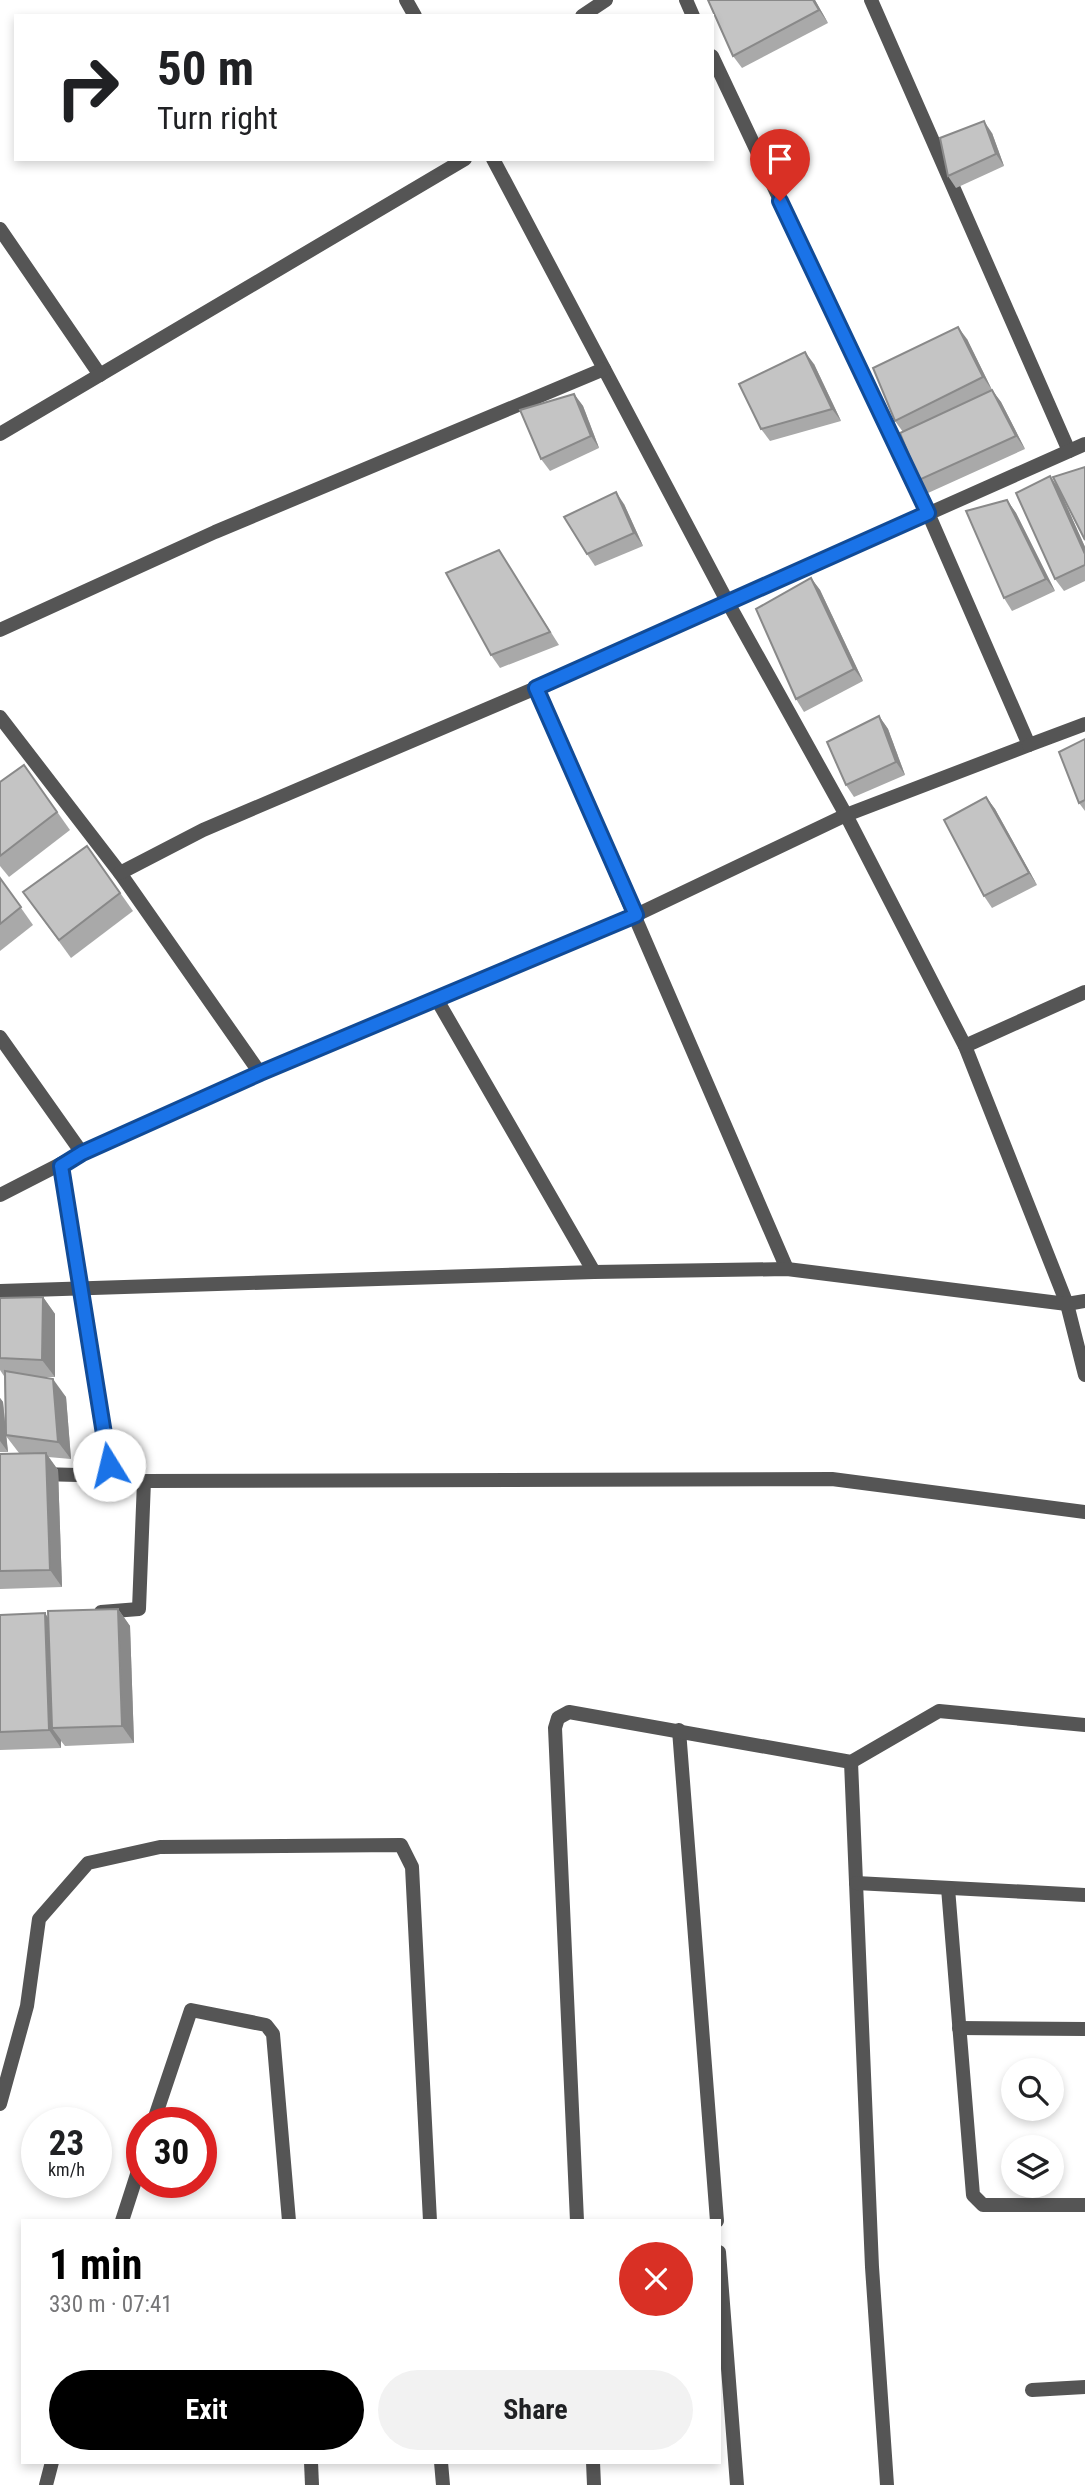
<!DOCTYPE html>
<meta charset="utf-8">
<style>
body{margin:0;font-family:"Roboto Condensed",sans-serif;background:#f2f2f2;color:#202124;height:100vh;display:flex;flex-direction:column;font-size:26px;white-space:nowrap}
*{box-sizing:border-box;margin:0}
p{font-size:23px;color:#757577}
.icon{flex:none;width:38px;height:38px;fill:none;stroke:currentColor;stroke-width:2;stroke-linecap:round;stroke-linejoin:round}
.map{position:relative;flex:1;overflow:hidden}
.side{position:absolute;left:21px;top:2219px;width:700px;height:245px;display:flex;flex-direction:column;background:#fff;border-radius:0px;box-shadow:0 4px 10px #0003}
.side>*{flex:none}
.top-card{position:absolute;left:14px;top:14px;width:700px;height:147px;border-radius:0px;box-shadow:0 4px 10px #0003;background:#fff;color:#202124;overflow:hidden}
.tools{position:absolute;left:1001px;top:2058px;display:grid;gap:14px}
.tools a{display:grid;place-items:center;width:63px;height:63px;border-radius:50%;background:#fff;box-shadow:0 4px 10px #0003;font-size:35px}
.speed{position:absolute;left:21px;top:2107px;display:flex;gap:14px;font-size:35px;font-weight:700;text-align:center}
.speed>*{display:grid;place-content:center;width:91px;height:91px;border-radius:50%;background:#fff;box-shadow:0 4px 10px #0003;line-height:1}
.speed small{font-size:18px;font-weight:400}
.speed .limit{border:10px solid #d22;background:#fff;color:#111}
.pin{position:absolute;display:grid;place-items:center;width:60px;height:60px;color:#fff;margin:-72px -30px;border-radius:50% 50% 50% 0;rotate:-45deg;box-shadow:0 0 7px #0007}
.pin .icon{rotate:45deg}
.me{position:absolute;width:77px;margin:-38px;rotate:351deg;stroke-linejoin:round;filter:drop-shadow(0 0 5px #0008)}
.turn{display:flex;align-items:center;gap:24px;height:147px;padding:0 28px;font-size:32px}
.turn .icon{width:91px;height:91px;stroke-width:2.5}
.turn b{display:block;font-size:49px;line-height:60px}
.round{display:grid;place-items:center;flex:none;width:74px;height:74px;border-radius:37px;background:#f2f2f2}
.summary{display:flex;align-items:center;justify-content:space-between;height:119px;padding:0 28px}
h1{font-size:42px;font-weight:700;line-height:52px;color:#000}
.action{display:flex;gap:14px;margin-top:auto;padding:14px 28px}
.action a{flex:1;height:80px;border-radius:42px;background:#000;color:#fff;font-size:28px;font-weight:700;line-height:80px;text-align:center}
.action a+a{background:#f2f2f2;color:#202124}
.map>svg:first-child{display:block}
</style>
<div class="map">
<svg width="1085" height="2485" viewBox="0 0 1085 2485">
<rect width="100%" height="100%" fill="#fff"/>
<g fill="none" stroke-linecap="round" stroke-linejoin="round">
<!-- street -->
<g stroke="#555" stroke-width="14">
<polyline points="406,0 415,16"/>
<polyline points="686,0 693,16"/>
<polyline points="871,0 1069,451"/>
<polyline points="582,16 606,0"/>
<polyline points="493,159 727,601 846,815 965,1046 1067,1304 1085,1375"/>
<polyline points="0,229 100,375"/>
<polyline points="0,434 465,159"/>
<polyline points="0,630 215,532 604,369"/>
<polyline points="536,688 787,1269"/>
<polyline points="0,717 120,873 260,1073 636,915 846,815 1029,745 928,513 712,56"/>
<polyline points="1029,745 1085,724"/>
<polyline points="120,873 203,830 536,688 1085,444"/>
<polyline points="436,998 594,1272"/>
<polyline points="0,1037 82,1153"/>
<polyline points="965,1046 1085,992"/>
<polyline points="61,1166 109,1465 115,1476"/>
<polyline points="0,1195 82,1153 260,1073"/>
<polyline points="0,1291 594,1272 787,1269 1067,1304 1085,1301"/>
<polyline points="40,1474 115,1476 127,1481 144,1481 832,1479 1085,1512"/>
<polyline points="101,1612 139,1609 144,1481"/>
<polyline points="679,1730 717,2221"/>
<polyline points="851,1762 872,2267 887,2485"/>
<polyline points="856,1883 1085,1895"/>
<polyline points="948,1888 973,2195 983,2205 1085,2205"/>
<polyline points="959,2028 1085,2029"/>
<polyline points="0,2104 27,2006 39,1919 88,1863 160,1847 401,1845 412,1867 430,2221"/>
<polyline points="153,2123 191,2010 266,2025 273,2034 289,2221"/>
<polyline points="122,2221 142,2159"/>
<polyline points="577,2221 555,1728 558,1718 569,1712 851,1762 939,1711 1085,1725"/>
<polyline points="719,2252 737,2485"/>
<polyline points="1032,2390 1085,2387"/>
<polyline points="311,2462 312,2485"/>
<polyline points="441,2462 443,2485"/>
<polyline points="593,2462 594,2485"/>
<polyline points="46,2485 52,2462"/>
</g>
</g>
<!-- wall -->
<g fill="#a9a9a9">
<polygon points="815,0 828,23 742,68 733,56"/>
<polygon points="992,133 1004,166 956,188 948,176"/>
<polygon points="967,339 992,390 1001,402 1025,449 928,493 919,480 903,432 895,421"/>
<polygon points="814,364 841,421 770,441 761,429"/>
<polygon points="574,394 583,406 599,448 550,471 541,459"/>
<polygon points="1050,476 1059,489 1085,547 1085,581 1064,591 1055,579"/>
<polygon points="1007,500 1016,513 1055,591 1012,611 1004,598"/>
<polygon points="624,504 643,546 595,566 587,554"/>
<polygon points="499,550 559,645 500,668 491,655"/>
<polygon points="811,578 820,590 863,681 804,712 796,699"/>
<polygon points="879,716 888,729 905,775 854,797 846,785"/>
<polygon points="1085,739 1085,811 1079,803"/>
<polygon points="24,765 70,830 9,877 0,866 0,782"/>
<polygon points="986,797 995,809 1037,885 992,908 984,896"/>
<polygon points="87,846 133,911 71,958 23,892"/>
<polygon points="0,878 33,925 0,951"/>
<polygon points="43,1297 55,1314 55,1377 41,1377 66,1397 71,1459 48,1457 58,1470 62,1587 0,1589 0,1454 19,1453 6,1436 8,1452 0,1452 0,1398 3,1402 6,1434 4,1376 0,1370 0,1298"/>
<polygon points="118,1609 130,1626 134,1743 65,1746 61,1741 61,1748 0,1750 0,1615 49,1619"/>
</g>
<!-- shaded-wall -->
<g fill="#898989">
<polygon points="813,0 815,0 828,23 819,10"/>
<polygon points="984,121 992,133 1004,166 996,154"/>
<polygon points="958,327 967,339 992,390 983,377"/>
<polygon points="805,352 814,364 841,421 832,409"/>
<polygon points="992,390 1001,402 1025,449 1016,436"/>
<polygon points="574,394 583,406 599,448 591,436"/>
<polygon points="1050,476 1059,489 1085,547 1085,554"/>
<polygon points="616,492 624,504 643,546 634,533"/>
<polygon points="1007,500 1016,513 1055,591 1046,579"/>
<polygon points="811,578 820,590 863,681 854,669"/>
<polygon points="879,716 888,729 905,775 896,762"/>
<polygon points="986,797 995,809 1037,885 1029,873"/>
<polygon points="43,1297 55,1314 55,1377 42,1360"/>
<polygon points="53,1379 66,1397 71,1459 58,1442"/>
<polygon points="0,1398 3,1402 8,1452 0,1441"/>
<polygon points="46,1453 58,1470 62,1587 50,1570"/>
<polygon points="118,1609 130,1626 134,1743 122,1726"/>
<polygon points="45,1613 57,1631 52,1728 61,1740 61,1748 49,1730"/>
</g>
<!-- building -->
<g fill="#c4c4c4" stroke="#898989" stroke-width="2">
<polygon points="708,0 813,0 819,10 733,56"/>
<polygon points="984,121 996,154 948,176 940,138"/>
<polygon points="958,327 983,377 895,421 873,368"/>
<polygon points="805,352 832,409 761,429 739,384"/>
<polygon points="992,390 1016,436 919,480 900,433"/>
<polygon points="574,394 591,436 541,459 520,410"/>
<polygon points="1085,467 1085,540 1053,477"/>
<polygon points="1050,476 1085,554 1085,565 1055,579 1016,493"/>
<polygon points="616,492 634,533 587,554 564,517"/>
<polygon points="1007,500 1046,579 1004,598 966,511"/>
<polygon points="499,550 550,632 491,655 446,573"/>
<polygon points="811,578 854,669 796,699 756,609"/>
<polygon points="879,716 896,762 846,785 827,742"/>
<polygon points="1085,739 1085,800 1079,803 1059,752"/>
<polygon points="24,765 57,812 0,856 0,782"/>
<polygon points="986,797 1029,873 984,896 944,820"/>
<polygon points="87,846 120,893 59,940 23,892"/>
<polygon points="0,878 21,907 0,924"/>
<polygon points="43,1297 42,1360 0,1358 0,1298"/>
<polygon points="5,1371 53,1379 58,1442 6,1435"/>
<polygon points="46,1453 50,1570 0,1571 0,1454"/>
<polygon points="118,1609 122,1726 52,1728 48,1611"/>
<polygon points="45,1613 49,1730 0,1732 0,1615"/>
</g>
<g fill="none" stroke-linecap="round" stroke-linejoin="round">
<!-- route casing -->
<g stroke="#114b97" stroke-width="18">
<polyline id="route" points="109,1465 61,1166 82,1153 260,1073 636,915 536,688 928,513 780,201"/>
</g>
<!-- route -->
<use href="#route" stroke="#1a73e8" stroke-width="12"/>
</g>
</svg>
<div class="tools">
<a><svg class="icon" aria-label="search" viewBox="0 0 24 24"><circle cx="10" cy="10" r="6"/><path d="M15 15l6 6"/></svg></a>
<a><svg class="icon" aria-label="layers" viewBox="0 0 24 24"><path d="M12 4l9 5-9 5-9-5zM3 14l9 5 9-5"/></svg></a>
</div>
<div class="speed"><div>23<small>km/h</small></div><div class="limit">30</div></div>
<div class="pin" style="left:780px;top:201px;background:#d93025"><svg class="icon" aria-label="arrive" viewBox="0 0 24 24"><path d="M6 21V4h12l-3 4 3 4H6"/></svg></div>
<svg class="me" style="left:109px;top:1465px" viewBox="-20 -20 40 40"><circle r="19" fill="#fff"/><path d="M0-13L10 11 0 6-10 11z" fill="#1a73e8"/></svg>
<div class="top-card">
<div class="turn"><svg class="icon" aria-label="right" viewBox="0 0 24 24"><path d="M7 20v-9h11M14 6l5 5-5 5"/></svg><div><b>50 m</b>Turn right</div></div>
</div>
<section class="side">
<div class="summary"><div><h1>1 min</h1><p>330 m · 07:41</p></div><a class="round" style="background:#d93025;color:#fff"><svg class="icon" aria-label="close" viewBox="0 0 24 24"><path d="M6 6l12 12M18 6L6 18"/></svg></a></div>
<div class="action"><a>Exit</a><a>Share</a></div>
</section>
</div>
